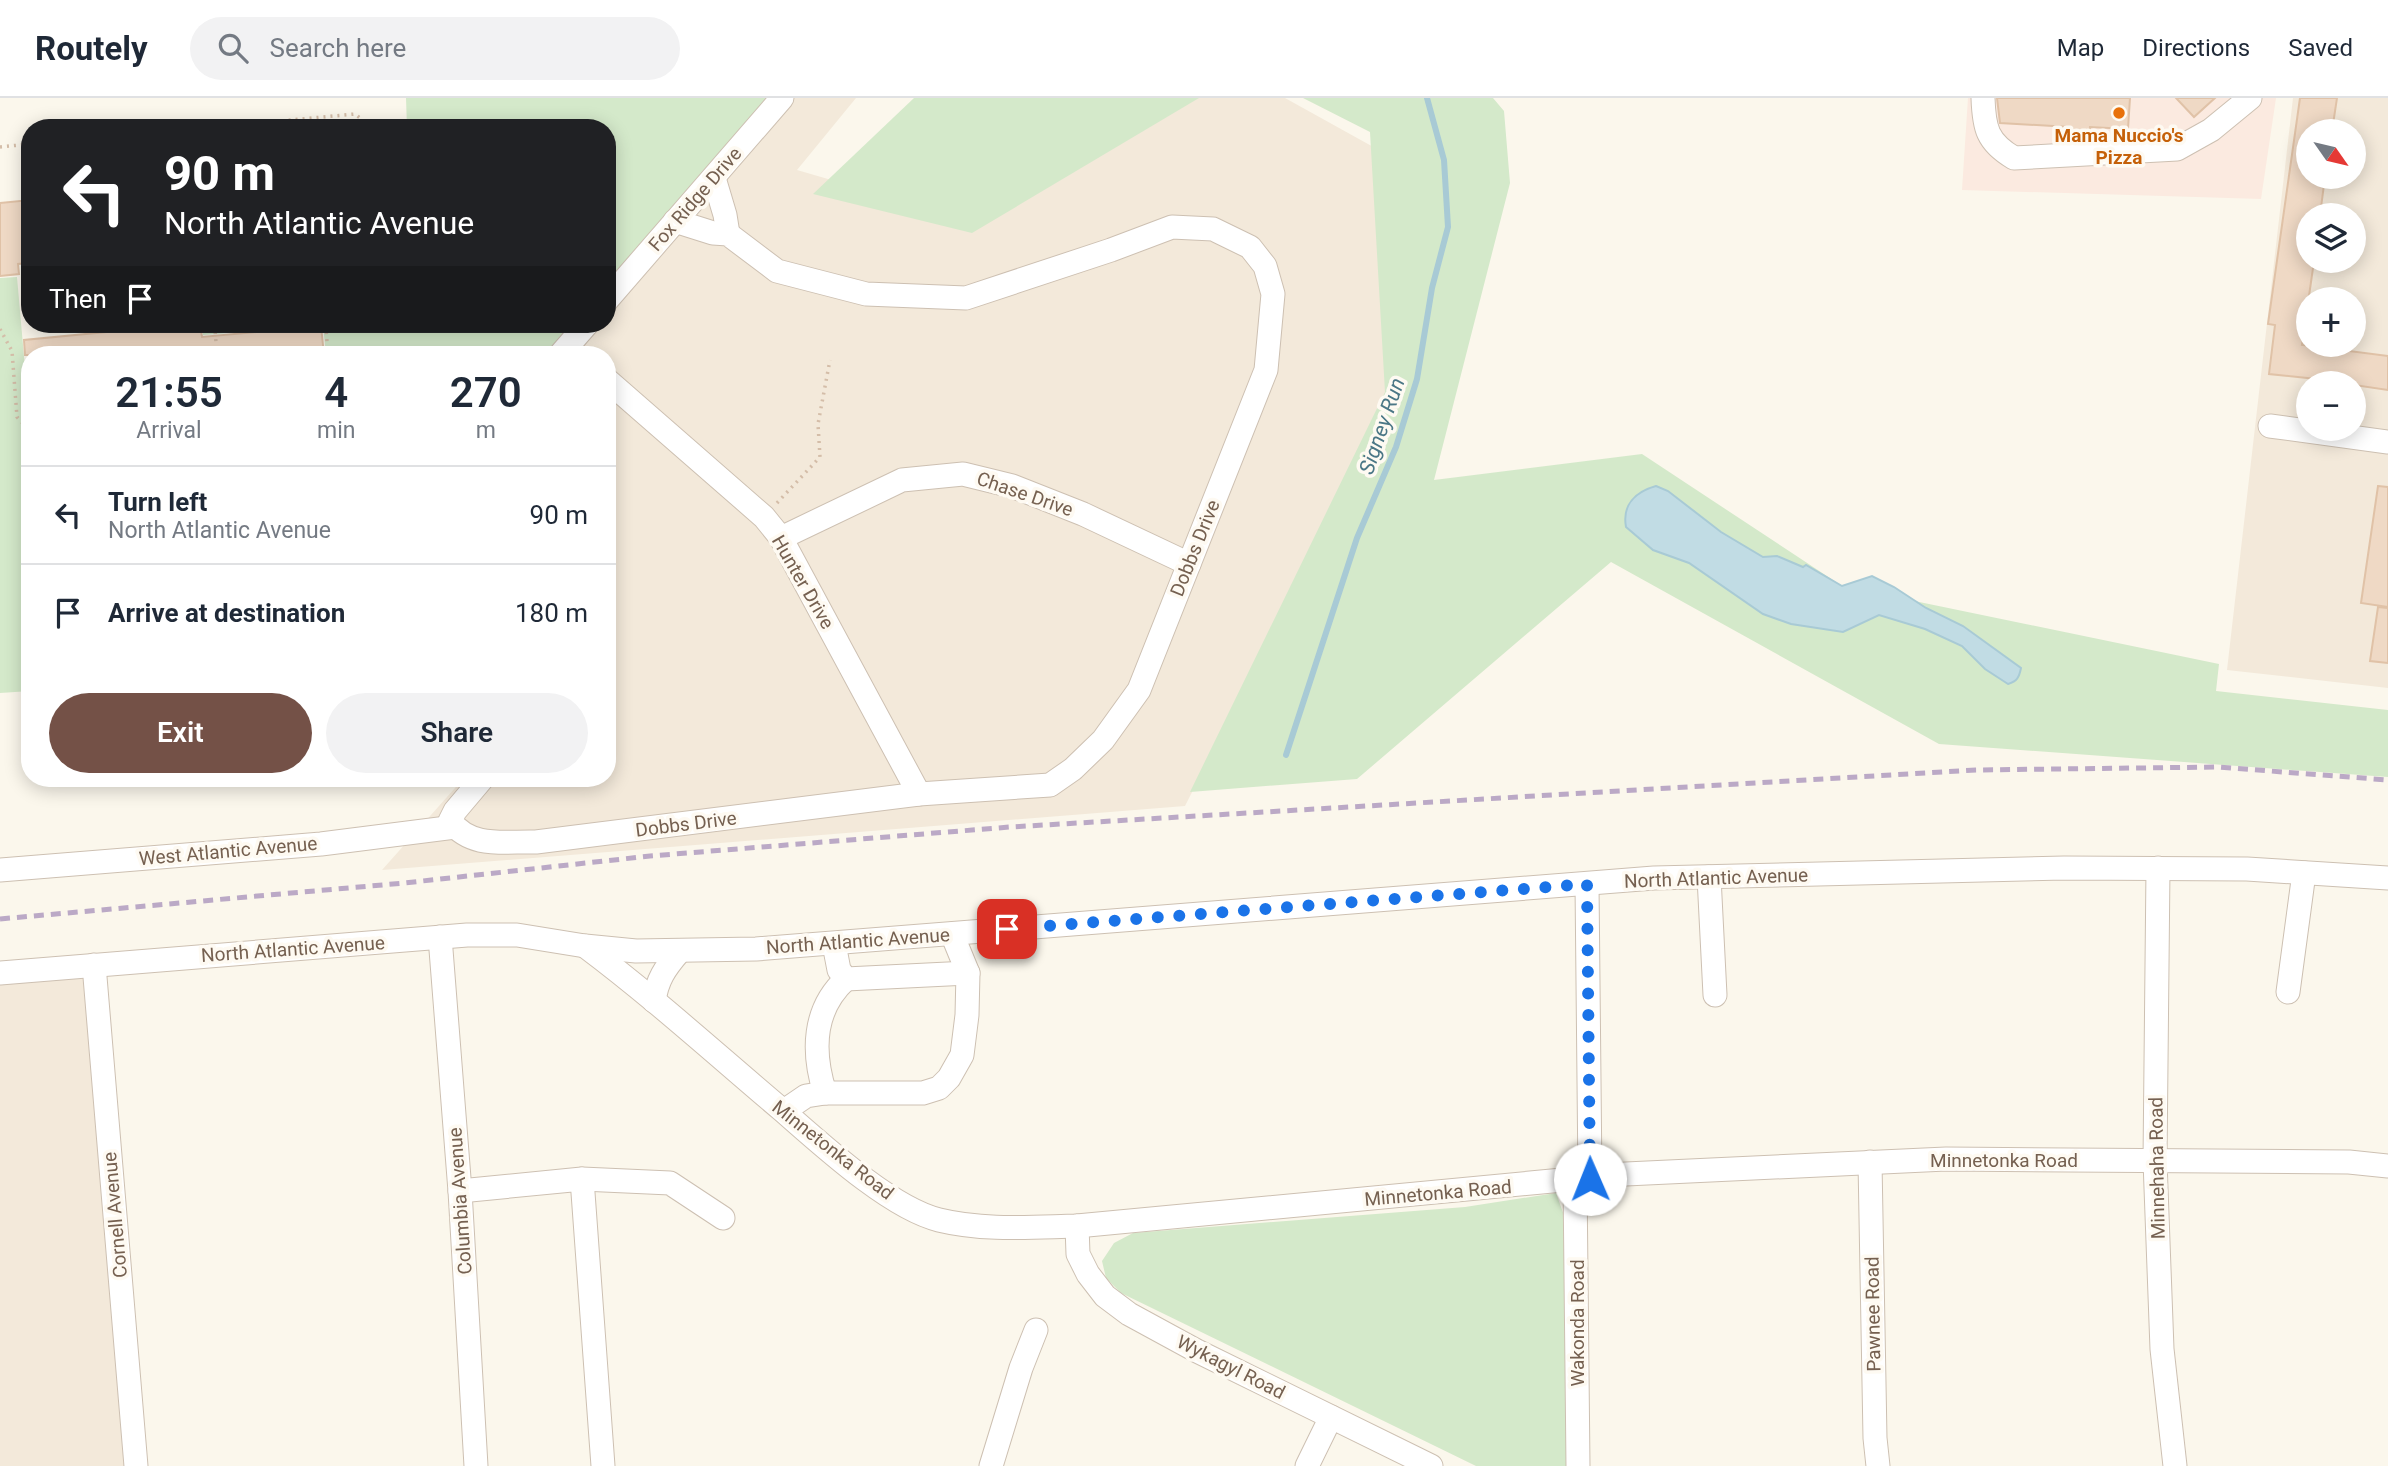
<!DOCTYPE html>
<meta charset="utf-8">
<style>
body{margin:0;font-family:Roboto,sans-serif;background:#f2f2f3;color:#1f2937;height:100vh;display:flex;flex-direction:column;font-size:26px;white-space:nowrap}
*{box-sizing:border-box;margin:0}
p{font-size:23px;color:#747a83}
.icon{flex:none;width:38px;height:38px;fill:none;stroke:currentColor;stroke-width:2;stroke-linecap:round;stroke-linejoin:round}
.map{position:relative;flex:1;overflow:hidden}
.details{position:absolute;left:21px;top:248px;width:595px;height:441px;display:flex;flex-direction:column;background:#fff;border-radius:28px;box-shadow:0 4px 18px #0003}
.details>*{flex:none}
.banner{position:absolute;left:21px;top:21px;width:595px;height:214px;border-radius:28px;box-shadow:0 4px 18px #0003;background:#202124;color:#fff;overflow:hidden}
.needle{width:46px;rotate:124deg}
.tools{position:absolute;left:2296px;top:21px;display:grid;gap:14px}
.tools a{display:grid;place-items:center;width:70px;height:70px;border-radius:50%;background:#fff;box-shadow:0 4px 18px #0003;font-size:35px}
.pin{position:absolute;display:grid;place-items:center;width:60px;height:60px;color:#fff;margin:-30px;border-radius:14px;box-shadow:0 4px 10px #0006}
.me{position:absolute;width:77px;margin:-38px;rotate:359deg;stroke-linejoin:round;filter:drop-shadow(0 0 5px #0008)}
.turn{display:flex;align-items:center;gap:24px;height:147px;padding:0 28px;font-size:32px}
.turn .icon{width:91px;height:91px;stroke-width:2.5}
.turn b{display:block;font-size:49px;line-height:60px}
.then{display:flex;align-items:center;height:66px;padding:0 28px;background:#0003;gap:14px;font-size:26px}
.eta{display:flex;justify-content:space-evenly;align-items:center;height:119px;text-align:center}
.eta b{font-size:42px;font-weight:600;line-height:49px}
.button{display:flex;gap:14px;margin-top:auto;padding:14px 28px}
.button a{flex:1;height:80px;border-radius:42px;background:#745147;color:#fff;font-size:28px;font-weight:600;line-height:80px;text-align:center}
.button a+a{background:#f2f2f3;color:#1f2937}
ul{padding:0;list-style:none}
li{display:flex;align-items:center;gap:21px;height:98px;padding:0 28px;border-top:2px solid #e0e1e3}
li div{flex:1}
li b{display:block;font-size:26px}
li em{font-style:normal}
header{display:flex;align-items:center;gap:42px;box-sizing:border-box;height:98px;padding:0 35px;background:#fff;border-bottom:2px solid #e0e1e3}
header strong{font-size:33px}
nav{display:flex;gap:38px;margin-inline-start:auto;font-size:24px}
.search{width:490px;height:63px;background:#f2f2f3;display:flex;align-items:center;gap:18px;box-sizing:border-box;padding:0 24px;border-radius:38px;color:#747a83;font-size:26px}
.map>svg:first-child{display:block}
</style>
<header>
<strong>Routely</strong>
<div class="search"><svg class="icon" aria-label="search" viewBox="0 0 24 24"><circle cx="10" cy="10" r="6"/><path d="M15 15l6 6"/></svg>Search here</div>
<nav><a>Map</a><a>Directions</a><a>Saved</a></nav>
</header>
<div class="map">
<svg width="2388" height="1368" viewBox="0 0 2388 1368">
<rect width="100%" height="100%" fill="#fbf7ec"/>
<!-- residential -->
<g fill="#f3e9da" fill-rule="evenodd">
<polygon points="767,0 856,0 797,72 969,122 1163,0 1285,0 1386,56 1400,283 1185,708 382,772 463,681 607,681 607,257 544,257 571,226 607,226 607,184"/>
<path d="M2293,0h95v590l-161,-18zM2308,33h46v46h-46zM2308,117h46v46h-46zM2308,201h46v46h-46zM2308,285h46v46h-46z"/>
<polygon points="94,867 136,1368 0,1368 0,875"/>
</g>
<!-- commercial -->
<polygon fill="#fbeae0" points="1968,0 2276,0 2261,101 1962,92"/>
<!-- green -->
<g fill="#d4e9ca">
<polygon points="406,0 767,0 607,184 607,30 407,30"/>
<polygon points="914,0 1199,0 972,135 813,96"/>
<polygon points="1303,0 1493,0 1504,13 1510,85 1434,382 1642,356 1842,488 2219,566 2216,593 2388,612 2388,679 1939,646 1611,464 1357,681 1190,694 1385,294 1370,34"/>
<polygon points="17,179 30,327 30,593 0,595 0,180"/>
<polygon points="202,226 571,226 544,257 326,257 323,227 203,237"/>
<polygon points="1556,1095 1565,1120 1587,1368 1476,1368 1121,1195 1106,1180 1102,1163 1114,1145 1133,1135 1465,1109"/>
</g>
<!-- water -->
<path fill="#c1dce4" stroke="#a8cad5" stroke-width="2" d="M1656,388l12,5 53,41 42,25 14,-1 26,11 3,-2 36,21 30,-10 22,11 32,21 37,18 58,42c-2,10 -4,13 -13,16l-23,-15 -23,-23 -37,-17 -46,-14 -36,17 -52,-8 -28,-10 -74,-51 -36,-13 -27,-23c-4,-22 9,-35 30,-41z"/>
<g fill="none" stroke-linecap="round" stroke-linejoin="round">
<!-- stream -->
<polyline stroke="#a8cad5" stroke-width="6" points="1286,657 1357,440 1396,349 1417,281 1432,190 1448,129 1444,62 1427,0"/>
</g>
<!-- building -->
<g fill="#efd9c5" stroke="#e0c2a7" stroke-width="2">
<polygon points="1997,0 2130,0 2128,31 2090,29 2089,42 2069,42 2070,29 2000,25"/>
<polygon points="2176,0 2215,0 2194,19"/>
<polygon points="2300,0 2337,0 2332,33 2308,33 2308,79 2325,79 2320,117 2308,117 2308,163 2314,163 2302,247 2388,258 2388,292 2354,287 2354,285 2269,276 2275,227 2268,226"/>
<polygon points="30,102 30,165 18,166 19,176 0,178 0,105"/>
<polygon points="137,226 200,226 202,239 321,228 324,257 25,257 24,242 137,231"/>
<polygon points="2378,388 2388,389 2388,509 2361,505"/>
<polygon points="2378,509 2388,510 2388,565 2370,563"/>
</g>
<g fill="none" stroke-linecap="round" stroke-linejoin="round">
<!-- minor casing -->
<g stroke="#cdc0b2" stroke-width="25">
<g id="minor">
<path d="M1983,0c1,30 4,44 31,60l163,-9 34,-19 39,-32"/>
<polyline points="714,80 725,117 728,136"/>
<polyline points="607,202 782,0"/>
<polyline points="560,257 587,226"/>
<polyline points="607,282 764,419 781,440 919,696"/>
<polyline points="2270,328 2388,344"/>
<polyline points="781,440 902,382 963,376 1012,388 1083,416 1189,466"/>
<path d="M482,681l-27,32 -5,10c22,28 54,20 86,21l383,-48 131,-9 23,-16 30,-29 36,-50 127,-320 7,-76 -8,-28 -15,-19 -37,-18 -41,-2 -61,23 -145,48 -100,-4 -89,-23 -49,-37 -15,-1 -38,-12"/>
<polyline points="2158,770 2155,1063 2162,1251 2175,1368"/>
<polyline points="0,772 321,746 455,729"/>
<polyline points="1709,779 1715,897"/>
<polyline points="1587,786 1590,1081"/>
<polyline points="440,839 460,1093 476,1368"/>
<polyline points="834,846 839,872 846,881 968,875"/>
<path d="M585,848c68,51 132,109 197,164 39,34 108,98 157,110 45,11 92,7 138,6l549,-52 320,-15 403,3 39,4"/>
<polyline points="94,867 136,1368"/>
<polyline points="0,875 467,837 517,837 585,848 636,853 756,851 1654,780 2064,770 2247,771 2388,780"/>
<polyline points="2288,894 2304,775"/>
<path d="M654,903c3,-21 11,-33 25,-49"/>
<path d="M825,995c-13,-41 -12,-84 21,-114"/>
<polyline points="784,1013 806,998 825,995 923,995 939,990 949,980 962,957 967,917 968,875 952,836"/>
<polyline points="1870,1064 1875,1340 1878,1368"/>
<polyline points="582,1081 670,1085 723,1120"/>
<polyline points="1575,1082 1578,1368"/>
<polyline points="460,1093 582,1081 603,1368"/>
<polyline points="1077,1128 1078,1156 1088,1176 1105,1198 1129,1216 1197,1253 1431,1368"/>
<polyline points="991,1368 1021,1270 1036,1232"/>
<polyline points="1307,1368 1331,1319"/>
</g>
</g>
<!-- path -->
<g stroke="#d4bda8" stroke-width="3.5" stroke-dasharray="2 5" stroke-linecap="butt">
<polyline points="205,30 355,16 373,30"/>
<polyline points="0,49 30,46"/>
<polyline points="0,231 12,253 17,319 30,333"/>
<polyline points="217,257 215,232 281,226"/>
<polyline points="328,257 326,230 329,226"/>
<polyline points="777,405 820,359 818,326 830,262"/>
</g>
<!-- minor -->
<use href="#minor" stroke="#fff" stroke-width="23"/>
<!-- rail -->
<polyline stroke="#bba9c6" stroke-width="5" stroke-dasharray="10 7" stroke-linecap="butt" points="0,821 404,785 650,758 1010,729 1976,672 2218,669 2388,682"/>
</g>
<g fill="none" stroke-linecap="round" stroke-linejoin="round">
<!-- route -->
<polyline stroke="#1a73e8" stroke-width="12" stroke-dasharray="0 21.6" points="1007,831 1587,786 1590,1081"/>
</g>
<!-- markers -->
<circle fill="#e8710a" stroke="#fefaf2" stroke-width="2.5" cx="2119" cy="15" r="7"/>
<g text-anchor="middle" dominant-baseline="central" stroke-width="7" stroke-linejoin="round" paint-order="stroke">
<!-- food labels -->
<g font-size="19" font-weight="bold" fill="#c56008" stroke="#fefaf2">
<text x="2119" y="37">Mama Nuccio's<tspan x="2119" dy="22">Pizza</tspan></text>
</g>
<!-- street labels -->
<g font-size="19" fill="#756050" stroke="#fefaf2">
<text transform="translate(695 101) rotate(-49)">Fox Ridge Drive</text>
<text transform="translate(1025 396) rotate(19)">Chase Drive</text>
<text transform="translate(1195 450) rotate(-68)">Dobbs Drive</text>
<text transform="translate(803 484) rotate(60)">Hunter Drive</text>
<text transform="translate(686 726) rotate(-7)">Dobbs Drive</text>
<text transform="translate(228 753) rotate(-5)">West Atlantic Avenue</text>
<text transform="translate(1716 780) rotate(-2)">North Atlantic Avenue</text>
<text transform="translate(858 843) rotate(-4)">North Atlantic Avenue</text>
<text transform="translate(293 851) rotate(-4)">North Atlantic Avenue</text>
<text transform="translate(833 1052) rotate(38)">Minnetonka Road</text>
<text x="2004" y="1062">Minnetonka Road</text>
<text transform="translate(2157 1070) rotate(-91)">Minnehaha Road</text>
<text transform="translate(1438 1095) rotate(-5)">Minnetonka Road</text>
<text transform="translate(460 1103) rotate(-94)">Columbia Avenue</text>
<text transform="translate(115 1117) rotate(-95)">Cornell Avenue</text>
<text transform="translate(1873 1216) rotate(-91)">Pawnee Road</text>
<text transform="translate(1577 1225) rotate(-90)">Wakonda Road</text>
<text transform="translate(1231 1269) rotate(27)">Wykagyl Road</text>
</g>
<!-- water labels -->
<g font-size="21" font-style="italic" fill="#4b7786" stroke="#fefaf2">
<text transform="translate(1382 328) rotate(-71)">Signey Run</text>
</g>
</g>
</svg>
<div class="tools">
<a><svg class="needle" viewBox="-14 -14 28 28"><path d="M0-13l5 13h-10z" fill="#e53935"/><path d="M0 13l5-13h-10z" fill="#747a83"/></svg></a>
<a><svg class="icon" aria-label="layers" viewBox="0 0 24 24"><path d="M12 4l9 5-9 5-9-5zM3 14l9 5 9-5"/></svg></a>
<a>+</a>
<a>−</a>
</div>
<div class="pin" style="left:1007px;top:831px;background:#d93025"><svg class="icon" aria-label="arrive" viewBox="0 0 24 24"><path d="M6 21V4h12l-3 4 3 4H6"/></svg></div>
<svg class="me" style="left:1590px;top:1081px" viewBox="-20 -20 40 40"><circle r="19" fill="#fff"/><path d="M0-13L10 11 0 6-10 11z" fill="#1a73e8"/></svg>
<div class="banner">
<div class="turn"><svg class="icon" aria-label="left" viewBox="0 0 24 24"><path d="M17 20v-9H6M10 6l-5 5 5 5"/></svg><div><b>90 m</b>North Atlantic Avenue</div></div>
<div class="then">Then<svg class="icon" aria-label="arrive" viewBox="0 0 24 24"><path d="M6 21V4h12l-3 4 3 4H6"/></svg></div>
</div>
<section class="details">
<div class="eta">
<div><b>21:55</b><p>Arrival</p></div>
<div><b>4</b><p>min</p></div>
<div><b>270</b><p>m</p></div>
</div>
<ul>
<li><svg class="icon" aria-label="left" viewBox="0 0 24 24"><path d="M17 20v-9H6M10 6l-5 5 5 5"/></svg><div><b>Turn left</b><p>North Atlantic Avenue</p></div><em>90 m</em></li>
<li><svg class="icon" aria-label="arrive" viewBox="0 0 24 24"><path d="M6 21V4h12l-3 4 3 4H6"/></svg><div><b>Arrive at destination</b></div><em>180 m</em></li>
</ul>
<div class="button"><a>Exit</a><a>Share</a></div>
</section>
</div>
